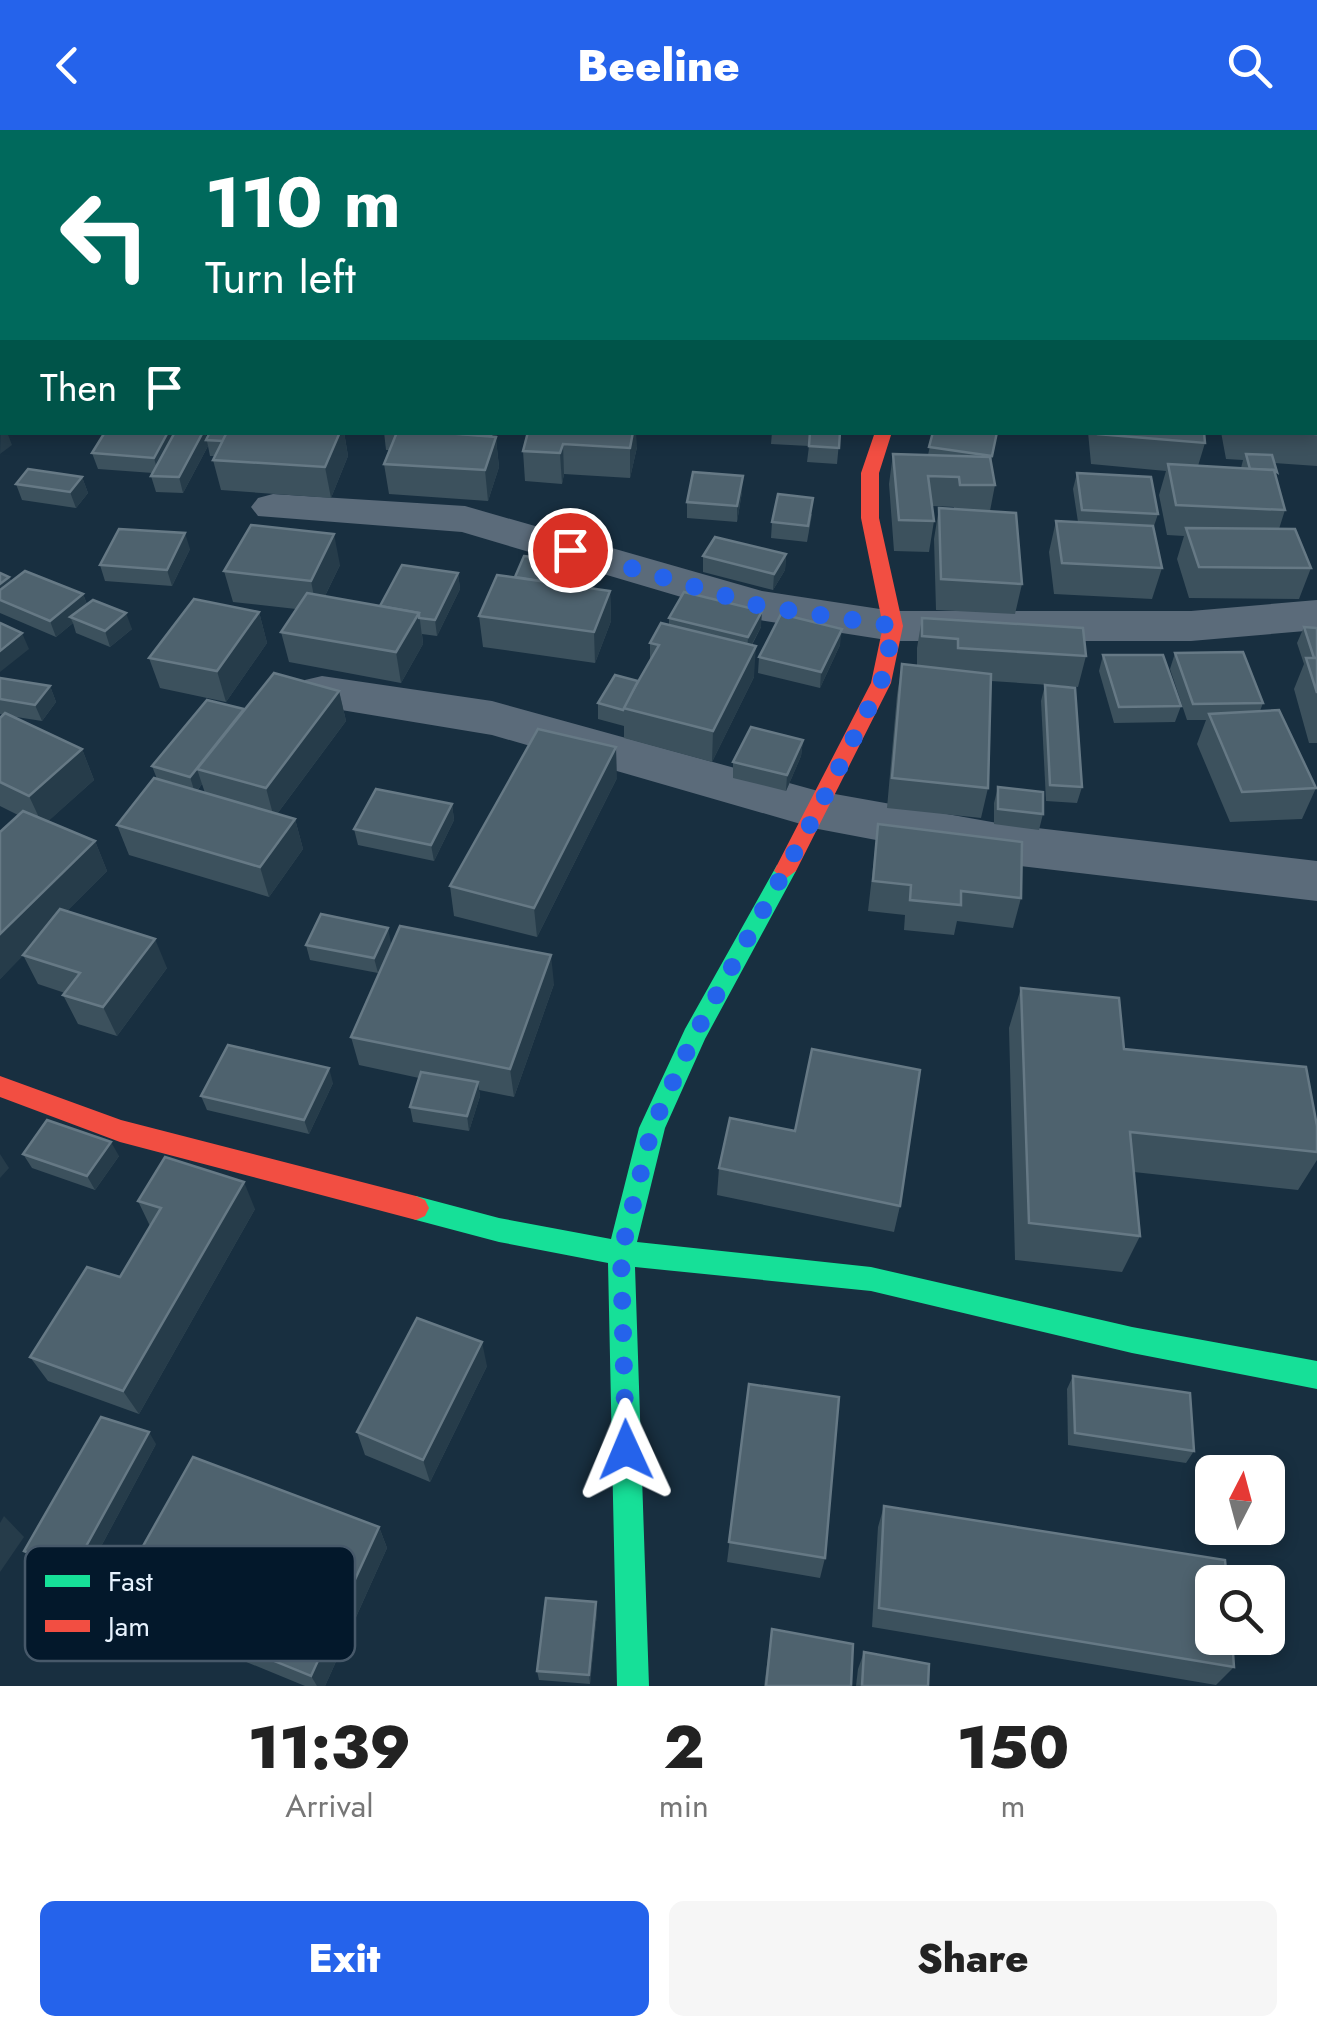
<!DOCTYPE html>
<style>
body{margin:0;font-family:Jost,sans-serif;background:#f6f6f6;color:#222;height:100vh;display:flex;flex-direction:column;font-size:38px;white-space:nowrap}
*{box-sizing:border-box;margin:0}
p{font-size:32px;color:#767676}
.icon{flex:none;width:55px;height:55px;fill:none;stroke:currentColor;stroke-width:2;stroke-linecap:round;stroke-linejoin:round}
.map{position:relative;height:1556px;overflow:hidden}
.sheet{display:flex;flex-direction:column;background:#fff;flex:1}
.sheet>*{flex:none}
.banner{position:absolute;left:0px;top:0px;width:1318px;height:305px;box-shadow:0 5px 15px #0003;background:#00695c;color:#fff;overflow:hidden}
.needle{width:65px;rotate:6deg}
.fabs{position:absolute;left:1195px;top:1325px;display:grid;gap:20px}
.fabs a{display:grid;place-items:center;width:90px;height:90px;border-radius:15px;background:#fff;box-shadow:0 5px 15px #0003;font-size:50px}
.pin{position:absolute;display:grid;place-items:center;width:85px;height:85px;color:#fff;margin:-42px;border:5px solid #fff;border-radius:50%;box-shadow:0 2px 10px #0007}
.me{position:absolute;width:110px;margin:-55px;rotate:359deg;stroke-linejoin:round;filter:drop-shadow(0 0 8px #0008)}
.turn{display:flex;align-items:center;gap:35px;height:210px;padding:0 40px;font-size:45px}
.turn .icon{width:130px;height:130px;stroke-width:2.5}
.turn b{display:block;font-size:70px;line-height:85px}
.then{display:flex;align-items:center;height:95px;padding:0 40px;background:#0003;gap:20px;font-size:38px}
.eta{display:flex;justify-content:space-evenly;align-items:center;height:170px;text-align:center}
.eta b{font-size:60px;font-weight:800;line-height:70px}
.action{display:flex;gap:20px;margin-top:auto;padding:20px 40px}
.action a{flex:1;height:115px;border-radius:15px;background:#2563eb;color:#fff;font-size:40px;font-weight:800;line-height:115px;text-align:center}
.action a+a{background:#f6f6f6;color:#222}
header{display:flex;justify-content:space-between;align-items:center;height:130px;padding:0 40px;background:#2563eb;color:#fff;font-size:45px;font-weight:800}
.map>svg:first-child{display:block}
</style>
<header><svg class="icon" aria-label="back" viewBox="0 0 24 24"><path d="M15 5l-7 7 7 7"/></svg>Beeline<svg class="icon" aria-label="search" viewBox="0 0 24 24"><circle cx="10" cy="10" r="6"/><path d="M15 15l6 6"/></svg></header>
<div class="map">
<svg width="1317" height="1556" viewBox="0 0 1317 1556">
<rect width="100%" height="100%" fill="#182f40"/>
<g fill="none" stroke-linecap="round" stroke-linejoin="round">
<!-- street -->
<g fill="#5b6b7a" fill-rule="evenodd">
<polygon points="731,0 766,0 767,2 733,2"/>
<polygon points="0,108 2,109 2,130 0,130"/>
<rect x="1315" y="123" width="2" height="22"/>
<polygon points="273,364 465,376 762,461 893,481 1191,481 1317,470 1317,500 1191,511 893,511 759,490 462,402 258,386 251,377 258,368"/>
<polygon points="322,546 492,571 818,661 1003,694 1317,731 1317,771 1003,734 818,699 492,605 305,574 298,562 305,550"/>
</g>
<!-- fast -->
<polygon fill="#16e098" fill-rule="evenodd" points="785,733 796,741 705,909 665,998 637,1112 871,1137 1132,1197 1317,1231 1317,1259 1132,1223 871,1161 635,1137 649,1556 617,1556 608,1133 499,1112 416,1090 407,1086 403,1078 407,1070 416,1066 499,1088 611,1109 639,998 685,899 777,735"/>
<!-- jam -->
<g fill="#f24e42" fill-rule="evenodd">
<polygon points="875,302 892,302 879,343 879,388 903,496 891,553 796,741 785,749 774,741 871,553 883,496 861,388 861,343"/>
<polygon points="0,946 121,990 416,1066 425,1070 429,1078 425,1086 416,1090 120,1012 0,967"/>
</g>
</g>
<!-- wall -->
<g fill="#3c515d" fill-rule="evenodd">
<rect x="539" y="0" width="35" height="2"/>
<polygon points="948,0 1057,0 1057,2 1058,2 1057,0 1166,0 1166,2 950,2"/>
<polygon points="1315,29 1317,30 1317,77 1315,77"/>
<rect x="1315" y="194" width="2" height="61"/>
<polygon points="1317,264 1317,336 1274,333 1277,342 1276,345 1285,380 1279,399 1311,438 1299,469 1189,468 1177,429 1184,406 1167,405 1159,365 1166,341 1091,334 1088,302 1204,302 1205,313 1198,336 1241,338 1243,330 1226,329 1221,302 1315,302"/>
<polygon points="205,302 207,309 210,302 344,302 348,326 331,368 221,360 213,330 215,326 210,326 208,316 183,363 156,362 151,346 153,343 98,339 92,323"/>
<polygon points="384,302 498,302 496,309 499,337 488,371 389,364 384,334 390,320 386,320"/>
<polygon points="528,302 637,317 630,348 564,344 562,354 525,351 523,321"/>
<polygon points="772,302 840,302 837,334 807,332 809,316 771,314"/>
<polygon points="933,302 997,302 991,332 995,355 990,381 1022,454 1015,484 936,480 934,409 939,378 954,379 954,377 932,376 934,391 929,422 894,421 889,354 893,324 928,325"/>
<polygon points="1077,343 1158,384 1153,399 1162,438 1152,469 1054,464 1049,422 1056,391 1078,392 1073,359"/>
<polygon points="82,347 88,363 76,378 22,370 16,354"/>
<polygon points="742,362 737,392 687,388 687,372"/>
<polygon points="812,384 807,412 771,408 772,392"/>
<polygon points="190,419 172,456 105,451 100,435"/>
<polygon points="786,424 785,440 773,460 703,442 703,426"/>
<polygon points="340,435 325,466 380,476 458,443 460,459 437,506 422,504 423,514 401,553 289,532 281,502 296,479 233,472 224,441"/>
<polygon points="0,443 9,447 11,451 83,464 87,474 132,499 110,517 76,503 73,493 56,507 0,483"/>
<polygon points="515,447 562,447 560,454 610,461 611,491 595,533 483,517 479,486"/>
<polygon points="259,482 267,513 226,572 160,558 149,528"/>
<polygon points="669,488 761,497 752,515 754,547 712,632 624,608 624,596 598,589 598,573 638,551 650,531 650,513 669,495"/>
<polygon points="922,488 1086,526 1078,557 991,551 988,658 981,688 887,678 897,565 902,534 917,536 917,518"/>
<polygon points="1304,497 1317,498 1317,613 1309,613 1294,559 1304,534 1297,513"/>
<polygon points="840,515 820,558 758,543 759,527"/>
<polygon points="1175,523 1263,573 1260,581 1316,658 1302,689 1230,692 1197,614 1206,590 1187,590 1170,539"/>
<polygon points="1103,525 1181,576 1175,592 1114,593 1099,541"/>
<polygon points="0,548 50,556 56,572 42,591 10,586 82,619 94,650 48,691 95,711 107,741 67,781 167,838 117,906 78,894 63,865 65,863 38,854 23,825 0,849 18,685 0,676 0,588 3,585 0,584"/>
<polygon points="1045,555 1082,657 1077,673 1046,671 1041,571"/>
<path d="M339,561l7,30 -69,93 18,5 8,30 -34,48 -140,-42 -12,-30 40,-46 -5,-13 92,-57zM202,654l3,9 -8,-2z"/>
<polygon points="803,610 801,626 786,661 733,648 733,632"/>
<polygon points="617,648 537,807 454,786 450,756"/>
<polygon points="998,657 1043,684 1039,700 994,694 994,673"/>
<polygon points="452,674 454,690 434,731 358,715 354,699"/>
<polygon points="878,694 1021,768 1013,798 957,791 954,805 904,800 905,785 868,781"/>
<polygon points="391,813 378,843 310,830 306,815"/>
<polygon points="554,854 514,967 479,960 480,966 469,1001 413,992 410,977 419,948 359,935 351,907"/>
<polygon points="1021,858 1124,919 1317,996 1317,1030 1298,1060 1134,1042 1140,1106 1122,1142 1015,1130 1009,898"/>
<polygon points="333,953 309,1004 207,980 201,966"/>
<polygon points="23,1024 119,1026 95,1060 32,1038"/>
<polygon points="719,1038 900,1076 894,1102 717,1065"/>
<polygon points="138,1071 255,1079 139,1284 48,1251 30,1227 120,1147 150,1096"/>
<polygon points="487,1236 430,1352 365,1325 357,1302"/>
<polygon points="1073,1246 1194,1321 1186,1333 1068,1315 1067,1259"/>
<polygon points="749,1254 825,1428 820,1448 727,1432"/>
<polygon points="156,1314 83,1450 34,1432 24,1421"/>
<polygon points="884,1376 1234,1537 1216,1555 872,1497 878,1397"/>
<polygon points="379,1397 387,1418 325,1556 305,1556 132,1485 115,1466"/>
<polygon points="597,1482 590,1554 539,1550 537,1541"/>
<polygon points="772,1499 851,1556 764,1556"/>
<polygon points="864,1522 928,1556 856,1556 858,1539"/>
</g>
<!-- shaded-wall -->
<g fill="#263c4a">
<polygon points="318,0 332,0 332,2 317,2"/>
<polygon points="686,0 723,0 715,2 686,2"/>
<polygon points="789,0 807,0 789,2"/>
<polygon points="984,0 1057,0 1056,2 984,2"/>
<rect x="0" y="81" width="2" height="29"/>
<polygon points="1,285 2,302 7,302 12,315 0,324"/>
<polygon points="168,302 177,302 158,343 154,328"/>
<polygon points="203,302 205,302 208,316 183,363 179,347"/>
<polygon points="340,302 344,302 348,326 331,368 325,337"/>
<polygon points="492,302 498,302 496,309 499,337 488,371 485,340"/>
<polygon points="633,302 636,302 637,317 630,348 630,318"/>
<polygon points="563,314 564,344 562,354 560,323"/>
<polygon points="743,346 742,362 737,392 737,376"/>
<polygon points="82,347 88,363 76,378 70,362"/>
<polygon points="185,403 190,419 172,456 167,440"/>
<polygon points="334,404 340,435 317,482 311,451"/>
<polygon points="786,424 785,440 773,460 774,444"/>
<polygon points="562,431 562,447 551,476 550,460"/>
<polygon points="458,443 460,459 437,506 435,490"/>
<polygon points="9,447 16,463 0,470 0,454"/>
<polygon points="610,461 611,491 595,533 594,502"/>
<polygon points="83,464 89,480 70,487 73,493 56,507 50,491"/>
<polygon points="762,481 761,497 747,523 748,507"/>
<polygon points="259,482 267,513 226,572 217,541"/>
<polygon points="126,483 132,499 110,517 105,501"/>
<polygon points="419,483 423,514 401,553 396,522"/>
<polygon points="842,499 840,515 820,558 821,542"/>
<polygon points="22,503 29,519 0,542 0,521"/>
<polygon points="756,516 754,547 712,632 713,601"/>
<polygon points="50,556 56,572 42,591 35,575"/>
<polygon points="339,561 346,591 274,688 266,658"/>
<polygon points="244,579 197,639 202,654 195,663 190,647"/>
<polygon points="803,610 801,626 786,661 787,645"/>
<polygon points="616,617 617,648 537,807 534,778"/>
<polygon points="82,619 94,650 43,696 29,666"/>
<polygon points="452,674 454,690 434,731 431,715"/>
<polygon points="295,689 303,719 269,767 260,737"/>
<polygon points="95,711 107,741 0,849 0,804"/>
<polygon points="388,798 391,813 378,843 374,828"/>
<polygon points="155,809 167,838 117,906 103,877"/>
<polygon points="551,825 554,854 514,967 510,939"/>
<polygon points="329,938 333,953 309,1004 304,990"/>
<polygon points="478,952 480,966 469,1001 467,986"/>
<polygon points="111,1012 119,1026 95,1060 87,1046"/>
<polygon points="0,1024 9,1038 0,1048"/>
<polygon points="244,1052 255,1079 139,1284 123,1261"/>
<polygon points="482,1212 487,1236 430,1352 423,1330"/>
<polygon points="149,1302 156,1314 83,1450 73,1440"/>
<polygon points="4,1386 24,1407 0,1442 0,1393"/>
<polygon points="379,1397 387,1418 325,1556 317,1556 311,1546"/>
<polygon points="596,1472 597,1482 590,1554 589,1545"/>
</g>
<!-- building -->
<g fill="#4e626e" stroke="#667985" stroke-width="2.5">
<polygon points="105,0 224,0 222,2 103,2"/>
<polygon points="274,0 318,0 317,2 273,2"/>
<polygon points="891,0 937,0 939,2 893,2"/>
<polygon points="1071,0 1100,0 1102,2 1072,2"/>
<polygon points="1237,0 1289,0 1308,2 1248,2"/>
<polygon points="1315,29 1317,30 1317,48 1315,48"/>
<rect x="0" y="44" width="2" height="37"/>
<rect x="1315" y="194" width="2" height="30"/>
<polygon points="1315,264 1317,264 1317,304 1288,302 1315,302"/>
<polygon points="105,302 168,302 154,328 92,323"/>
<polygon points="175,302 203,302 179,347 151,346"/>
<polygon points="210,302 227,302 223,311 206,310"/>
<polygon points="227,302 340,302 325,337 213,330"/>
<polygon points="397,302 433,302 496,307 485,340 384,334"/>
<polygon points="434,302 492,302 491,306"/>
<polygon points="528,302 633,302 630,318 563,314 560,323 523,321"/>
<polygon points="810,302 840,302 839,318 809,316"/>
<polygon points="933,302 997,302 992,326 929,317"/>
<polygon points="1098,302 1204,302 1205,313 1098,304"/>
<polygon points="893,324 990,327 995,355 960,355 959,347 928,346 934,391 899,390"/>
<polygon points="1246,324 1272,325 1277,342 1274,340 1250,339"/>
<polygon points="1168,334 1274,340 1285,380 1176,375"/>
<polygon points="28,339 82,347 70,362 16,354"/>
<polygon points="693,342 743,346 737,376 687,372"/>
<polygon points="1077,343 1151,347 1158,384 1082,380"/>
<polygon points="778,364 813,368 808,396 772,392"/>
<polygon points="939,378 1016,383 1022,454 941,449"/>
<polygon points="1056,391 1153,396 1162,438 1062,433"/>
<polygon points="251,395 334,404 311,451 224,441"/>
<polygon points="1186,398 1295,399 1311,438 1199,437"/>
<polygon points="119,399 185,403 167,440 100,435"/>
<polygon points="715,407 786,424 774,444 703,426"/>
<polygon points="524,426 562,431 553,453 515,447"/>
<polygon points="402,435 458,443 435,490 419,488 419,483 380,476"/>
<polygon points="25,441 83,464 50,491 0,470 0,460"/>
<polygon points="0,443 9,447 0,454"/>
<polygon points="497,445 610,461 594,502 479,486"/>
<polygon points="684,462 762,481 748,507 669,488"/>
<polygon points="307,463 419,483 396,522 281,502"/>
<polygon points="194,469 259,482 217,541 149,528"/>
<polygon points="93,470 126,483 105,501 70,487"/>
<polygon points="781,484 842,499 821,542 759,527"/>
<polygon points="922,488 1083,498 1086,526 958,518 958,509 922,506"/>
<polygon points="0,493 22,503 0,521"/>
<polygon points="661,493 756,516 713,601 623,578 659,515 650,513"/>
<polygon points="1304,497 1317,498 1317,528 1314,528"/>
<polygon points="1243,522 1263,573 1193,574 1175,523"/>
<polygon points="1103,525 1163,525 1181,576 1119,577"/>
<polygon points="1306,528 1317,528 1317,563"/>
<polygon points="902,534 991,544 988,658 892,648"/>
<polygon points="274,543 339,561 266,658 197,639"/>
<polygon points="615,545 638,551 623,580 598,573"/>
<polygon points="0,548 50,556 35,575 0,569"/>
<polygon points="1045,555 1075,558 1082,657 1050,655"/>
<polygon points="207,570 244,579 190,647 152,636"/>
<polygon points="1279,580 1316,658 1242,662 1209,584"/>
<polygon points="5,583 82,619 29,666 0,652 0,588"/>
<polygon points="751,597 803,610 787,645 733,632"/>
<polygon points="538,599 616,617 534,778 450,756"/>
<polygon points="154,648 295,689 260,737 117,695"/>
<polygon points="998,657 1043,662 1043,684 998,679"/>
<polygon points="376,659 452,674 431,715 354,699"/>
<polygon points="23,681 95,711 0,804 0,702"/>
<polygon points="878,694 1022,712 1021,768 961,761 961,775 910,770 911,755 873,751"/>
<polygon points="60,779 155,809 103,877 63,865 80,843 23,825"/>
<polygon points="321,784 388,798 374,828 306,815"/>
<polygon points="400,796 551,825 510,939 351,907"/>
<polygon points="1021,858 1119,868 1124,919 1306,937 1317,996 1317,1022 1130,1002 1140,1106 1029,1093"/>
<polygon points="228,915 329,938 304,990 201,966"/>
<polygon points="812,919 920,940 900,1076 719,1038 730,988 795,1001"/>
<polygon points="421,942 478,952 467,986 410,977"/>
<polygon points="47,990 111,1012 87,1046 23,1024"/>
<polygon points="165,1027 244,1052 123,1261 30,1227 87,1137 120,1147 161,1078 138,1071"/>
<polygon points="417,1188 482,1212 423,1330 357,1302"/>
<polygon points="1073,1246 1190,1263 1194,1321 1075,1303"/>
<polygon points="749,1254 839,1267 825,1428 729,1412"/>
<polygon points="101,1287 149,1302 73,1440 24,1421"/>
<polygon points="193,1327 379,1397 311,1546 115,1466"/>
<polygon points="884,1376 1225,1430 1227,1452 1212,1452 1212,1508 1232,1508 1234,1537 879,1478"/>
<polygon points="546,1468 596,1472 589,1545 537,1541"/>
<polygon points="772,1499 853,1514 851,1556 766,1556"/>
<polygon points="864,1522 929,1534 928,1556 862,1556"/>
</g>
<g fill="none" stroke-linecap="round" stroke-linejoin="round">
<!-- route -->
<polyline stroke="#2563eb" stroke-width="18" stroke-dasharray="0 32.4" points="570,420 760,476 894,496 881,553 818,680 694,906 652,998 621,1123 626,1320"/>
</g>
<!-- legend -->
<rect x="25" y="1416" width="330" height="115" rx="15" fill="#03182b" stroke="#47596a" stroke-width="2.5"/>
<rect x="45" y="1445" width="45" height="12" fill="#16e098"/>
<rect x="45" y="1490" width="45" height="12" fill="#f24e42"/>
<g font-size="28" fill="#e7f2fd">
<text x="108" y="1461">Fast</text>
<text x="108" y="1506">Jam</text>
</g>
</svg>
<div class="fabs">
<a><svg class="needle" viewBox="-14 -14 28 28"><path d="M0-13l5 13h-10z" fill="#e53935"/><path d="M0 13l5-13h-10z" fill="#767676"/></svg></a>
<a><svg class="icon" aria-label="search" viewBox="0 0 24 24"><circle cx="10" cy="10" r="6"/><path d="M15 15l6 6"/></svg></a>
</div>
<div class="pin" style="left:570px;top:420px;background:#d93025"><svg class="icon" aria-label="arrive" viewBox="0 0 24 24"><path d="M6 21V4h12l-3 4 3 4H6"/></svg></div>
<svg class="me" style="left:626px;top:1320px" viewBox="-20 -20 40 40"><path d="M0-17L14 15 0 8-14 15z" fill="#2563eb" stroke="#fff" stroke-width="4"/></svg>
<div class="banner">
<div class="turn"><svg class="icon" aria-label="left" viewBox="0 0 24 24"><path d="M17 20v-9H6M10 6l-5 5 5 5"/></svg><div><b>110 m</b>Turn left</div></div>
<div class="then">Then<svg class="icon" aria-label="arrive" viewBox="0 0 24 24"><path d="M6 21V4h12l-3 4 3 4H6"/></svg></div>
</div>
</div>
<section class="sheet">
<div class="eta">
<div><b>11:39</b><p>Arrival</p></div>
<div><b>2</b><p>min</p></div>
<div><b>150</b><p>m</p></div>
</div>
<div class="action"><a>Exit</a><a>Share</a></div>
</section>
